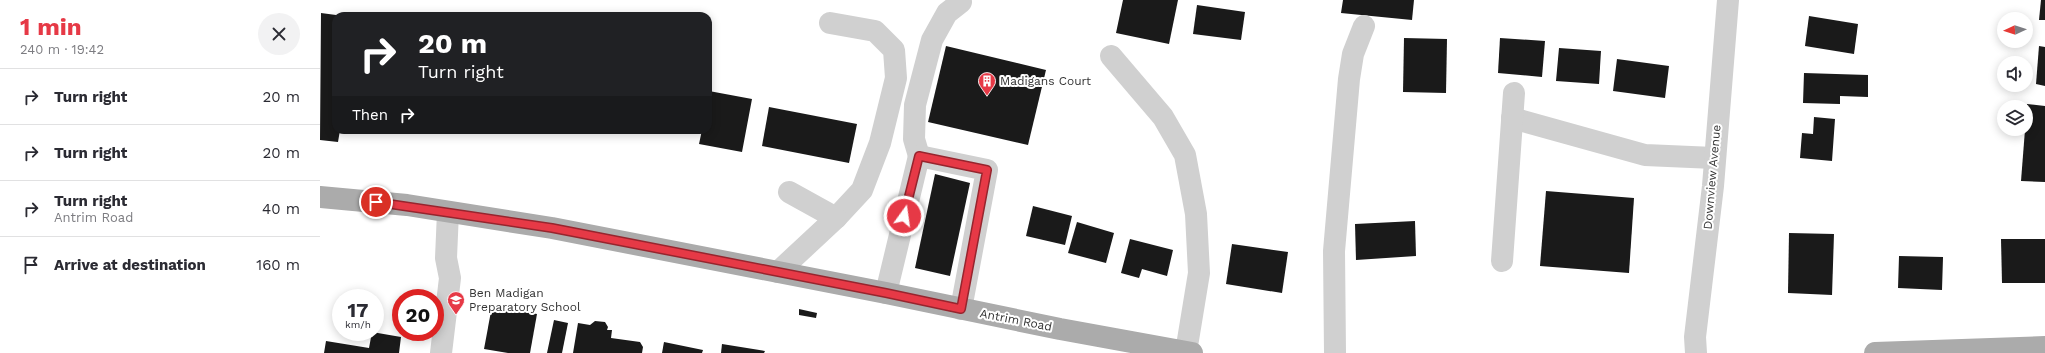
<!DOCTYPE html>
<meta charset="utf-8">
<style>
body{margin:0;font-family:"Work Sans",sans-serif;background:#f2f2f3;color:#2b2b33;height:100vh;display:flex;flex-direction:column;font-size:15px;white-space:nowrap}
*{box-sizing:border-box;margin:0}
p{font-size:13px;color:#7c7c81}
.icon{flex:none;width:22px;height:22px;fill:none;stroke:currentColor;stroke-width:2;stroke-linecap:round;stroke-linejoin:round}
.map{position:relative;flex:1;overflow:hidden}
.side{display:flex;flex-direction:column;background:#fff;width:320px}
.side>*{flex:none}
.banner{position:absolute;left:12px;top:12px;width:380px;height:122px;border-radius:12px;box-shadow:0 2px 10px #0003;background:#202124;color:#fff;overflow:hidden}
.needle{width:26px;rotate:267deg}
.tools{position:absolute;left:1677px;top:12px;display:grid;gap:8px}
.tools a{display:grid;place-items:center;width:36px;height:36px;border-radius:50%;background:#fff;box-shadow:0 2px 10px #0003;font-size:20px}
.speed{position:absolute;left:12px;top:289px;display:flex;gap:8px;font-size:20px;font-weight:700;text-align:center}
.speed>*{display:grid;place-content:center;width:52px;height:52px;border-radius:50%;background:#fff;box-shadow:0 2px 10px #0003;line-height:1}
.speed small{font-size:10px;font-weight:400}
.speed .limit{border:6px solid #d22;background:#fff;color:#111}
.pin{position:absolute;display:grid;place-items:center;width:34px;height:34px;color:#fff;margin:-17px;border:2px solid #fff;border-radius:50%;box-shadow:0 1px 4px #0007}
.me{position:absolute;width:44px;margin:-22px;rotate:14deg;stroke-linejoin:round;filter:drop-shadow(0 0 3px #0008)}
.turn{display:flex;align-items:center;gap:14px;height:84px;padding:0 20px;font-size:18px}
.turn .icon{width:52px;height:52px;stroke-width:2.5}
.turn b{display:block;font-size:28px;line-height:34px}
.then{display:flex;align-items:center;height:38px;padding:0 20px;background:#0003;gap:8px;font-size:15px}
.round{display:grid;place-items:center;flex:none;width:42px;height:42px;border-radius:21px;background:#f2f2f3}
.summary{display:flex;align-items:center;justify-content:space-between;height:68px;padding:0 20px}
h1{font-size:24px;font-weight:700;line-height:30px;color:#e63946}
ul{padding:0;list-style:none}
li{display:flex;align-items:center;gap:12px;height:56px;padding:0 20px;border-top:1px solid #e1e1e2}
li div{flex:1}
li b{display:block;font-size:15px}
li em{font-style:normal}
main{display:flex;flex:1;min-height:0}
.map>svg:first-child{display:block}
</style>
<main>
<section class="side">
<div class="summary"><div><h1>1 min</h1><p>240 m · 19:42</p></div><a class="round"><svg class="icon" aria-label="close" viewBox="0 0 24 24"><path d="M6 6l12 12M18 6L6 18"/></svg></a></div>
<ul>
<li><svg class="icon" aria-label="right" viewBox="0 0 24 24"><path d="M7 20v-9h11M14 6l5 5-5 5"/></svg><div><b>Turn right</b></div><em>20 m</em></li>
<li><svg class="icon" aria-label="right" viewBox="0 0 24 24"><path d="M7 20v-9h11M14 6l5 5-5 5"/></svg><div><b>Turn right</b></div><em>20 m</em></li>
<li><svg class="icon" aria-label="right" viewBox="0 0 24 24"><path d="M7 20v-9h11M14 6l5 5-5 5"/></svg><div><b>Turn right</b><p>Antrim Road</p></div><em>40 m</em></li>
<li><svg class="icon" aria-label="arrive" viewBox="0 0 24 24"><path d="M6 21V4h12l-3 4 3 4H6"/></svg><div><b>Arrive at destination</b></div><em>160 m</em></li>
</ul>
</section>
<div class="map">
<svg width="1725" height="353" viewBox="0 0 1725 353">
<rect width="100%" height="100%" fill="#fff"/>
<!-- building -->
<g fill="#1a1a1a">
<polygon points="803,0 858,0 849,44 796,33"/>
<polygon points="1023,0 1094,0 1092,20 1021,13"/>
<polygon points="1721,0 1725,0 1725,20 1719,20"/>
<polygon points="877,5 925,12 921,40 873,34"/>
<polygon points="1,13 16,15 16,130 20,130 18,142 0,140"/>
<polygon points="1489,16 1538,24 1534,54 1485,46"/>
<polygon points="1084,38 1127,39 1126,93 1083,92"/>
<polygon points="1180,38 1225,41 1222,77 1178,73"/>
<polygon points="626,46 726,70 708,145 608,122"/>
<polygon points="1719,46 1725,47 1725,86 1716,84"/>
<polygon points="1239,48 1281,51 1279,84 1236,81"/>
<polygon points="1297,59 1349,66 1345,98 1293,91"/>
<polygon points="1484,73 1548,75 1548,97 1520,96 1520,104 1483,103"/>
<polygon points="389,91 432,99 422,152 379,144 382,130 388,130"/>
<polygon points="1707,104 1725,106 1725,182 1701,181"/>
<polygon points="449,107 537,124 529,163 442,146"/>
<polygon points="1494,117 1515,119 1512,161 1480,158 1482,133 1493,134"/>
<polygon points="615,174 650,183 630,276 595,268"/>
<polygon points="1226,191 1314,198 1309,273 1220,266"/>
<polygon points="713,206 752,216 745,245 706,236"/>
<polygon points="1095,221 1096,256 1036,260 1035,224"/>
<polygon points="757,222 794,233 786,263 748,253"/>
<polygon points="1469,233 1514,234 1512,295 1468,293"/>
<polygon points="810,239 853,250 847,276 822,269 819,278 801,273"/>
<polygon points="1681,239 1725,239 1725,283 1682,283"/>
<polygon points="912,244 968,252 962,293 906,284"/>
<polygon points="1579,256 1623,257 1622,290 1578,288"/>
<polygon points="172,306 217,314 210,353 188,353 164,349"/>
<polygon points="479,309 497,313 496,318 479,315"/>
<polygon points="234,320 248,323 242,353 227,353"/>
<polygon points="275,321 285,322 288,327 287,330 292,330 291,338 320,342 323,347 322,353 253,353 258,323 270,325"/>
<polygon points="52,332 81,337 79,353 4,353 6,341 49,348"/>
<polygon points="344,342 383,350 382,353 342,353"/>
<polygon points="402,344 445,351 444,353 401,353"/>
</g>
<g fill="none" stroke-linecap="round" stroke-linejoin="round">
<!-- minor -->
<g stroke="#d0d0d0" stroke-width="22">
<polyline points="510,23 555,31 574,50 576,78 560,143 542,190 516,218"/>
<polyline points="791,56 843,117 865,155 876,214 879,273 866,352"/>
<polyline points="1192,118 1325,155 1394,158"/>
<polyline points="599,156 594,139 595,105 612,40 627,13 641,2"/>
<polyline points="1182,261 1194,93"/>
<polyline points="458,272 516,218 469,192"/>
<polyline points="566,293 599,156 667,170 641,309"/>
<polyline points="121,353 130,278 126,258 128,212"/>
<polyline points="1015,353 1014,251 1029,79 1033,54 1044,26"/>
<polyline points="1376,353 1375,337 1393,186 1408,0"/>
</g>
<!-- major -->
<g stroke="#ababab" stroke-width="22">
<polyline points="0,197 87,205 232,228 566,293 740,329 872,353"/>
<polyline points="1555,353 1725,347"/>
</g>
</g>
<g fill="none" stroke-linecap="round" stroke-linejoin="round">
<!-- route casing -->
<g stroke="#96252e" stroke-width="10">
<polyline id="route" points="56,202 232,228 566,293 641,309 667,170 599,156 584,216"/>
</g>
<!-- route -->
<use href="#route" stroke="#e63946" stroke-width="7"/>
</g>
<!-- icons -->
<defs>
<g id="building-pin" transform="scale(0.9)"><path d="M0 17L-7.5 6A9.5 9.5 0 1 1 7.5 6Z" fill="#e63946" stroke="#fff"/><path d="M-4-6H4V6H1V3H-1V6H-4ZM-2.5-4.3h1.7v1.8h-1.7ZM.8-4.3h1.7v1.8H.8ZM-2.5-1h1.7V.8h-1.7ZM.8-1h1.7V.8H.8Z" fill="#fff"/></g>
<g id="school-pin" transform="scale(0.9)"><path d="M0 17L-7.5 6A9.5 9.5 0 1 1 7.5 6Z" fill="#e63946" stroke="#fff"/><path d="M0-5L7-2L0 1L-7-2ZM-4 1L0 2.5L4 1V4Q0 6-4 4Z" fill="#fff"/></g>
</defs>
<g fill-rule="evenodd">
<use href="#building-pin" x="667" y="81"/>
<use href="#school-pin" x="136" y="300"/>
</g>
<g text-anchor="middle" dominant-baseline="central" stroke-width="4" stroke-linejoin="round" paint-order="stroke">
<!-- poi labels -->
<g font-size="12" fill="#333" stroke="#fff" text-anchor="start">
<text x="680" y="81">Madigans Court</text>
<text x="149" y="293">Ben Madigan<tspan x="149" dy="14">Preparatory School</tspan></text>
</g>
<!-- street labels -->
<g font-size="12" fill="#333" stroke="#fff">
<text transform="translate(1392 177) rotate(-85)">Downview Avenue</text>
<text transform="translate(696 320) rotate(11)">Antrim Road</text>
</g>
</g>
</svg>
<div class="tools">
<a><svg class="needle" viewBox="-14 -14 28 28"><path d="M0-13l5 13h-10z" fill="#e53935"/><path d="M0 13l5-13h-10z" fill="#7c7c81"/></svg></a>
<a><svg class="icon" aria-label="sound" viewBox="0 0 24 24"><path d="M4 9h4l5-4v14l-5-4H4zM17 9q2 3 0 6"/></svg></a>
<a><svg class="icon" aria-label="layers" viewBox="0 0 24 24"><path d="M12 4l9 5-9 5-9-5zM3 14l9 5 9-5"/></svg></a>
</div>
<div class="speed"><div>17<small>km/h</small></div><div class="limit">20</div></div>
<div class="pin" style="left:56px;top:202px;background:#d93025"><svg class="icon" aria-label="arrive" viewBox="0 0 24 24"><path d="M6 21V4h12l-3 4 3 4H6"/></svg></div>
<svg class="me" style="left:584px;top:216px" viewBox="-20 -20 40 40"><circle r="17" fill="#e63946" stroke="#fff" stroke-width="3"/><path d="M0-11L8 9 0 5-8 9z" fill="#fff"/></svg>
<div class="banner">
<div class="turn"><svg class="icon" aria-label="right" viewBox="0 0 24 24"><path d="M7 20v-9h11M14 6l5 5-5 5"/></svg><div><b>20 m</b>Turn right</div></div>
<div class="then">Then<svg class="icon" aria-label="right" viewBox="0 0 24 24"><path d="M7 20v-9h11M14 6l5 5-5 5"/></svg></div>
</div>
</div>
</main>
